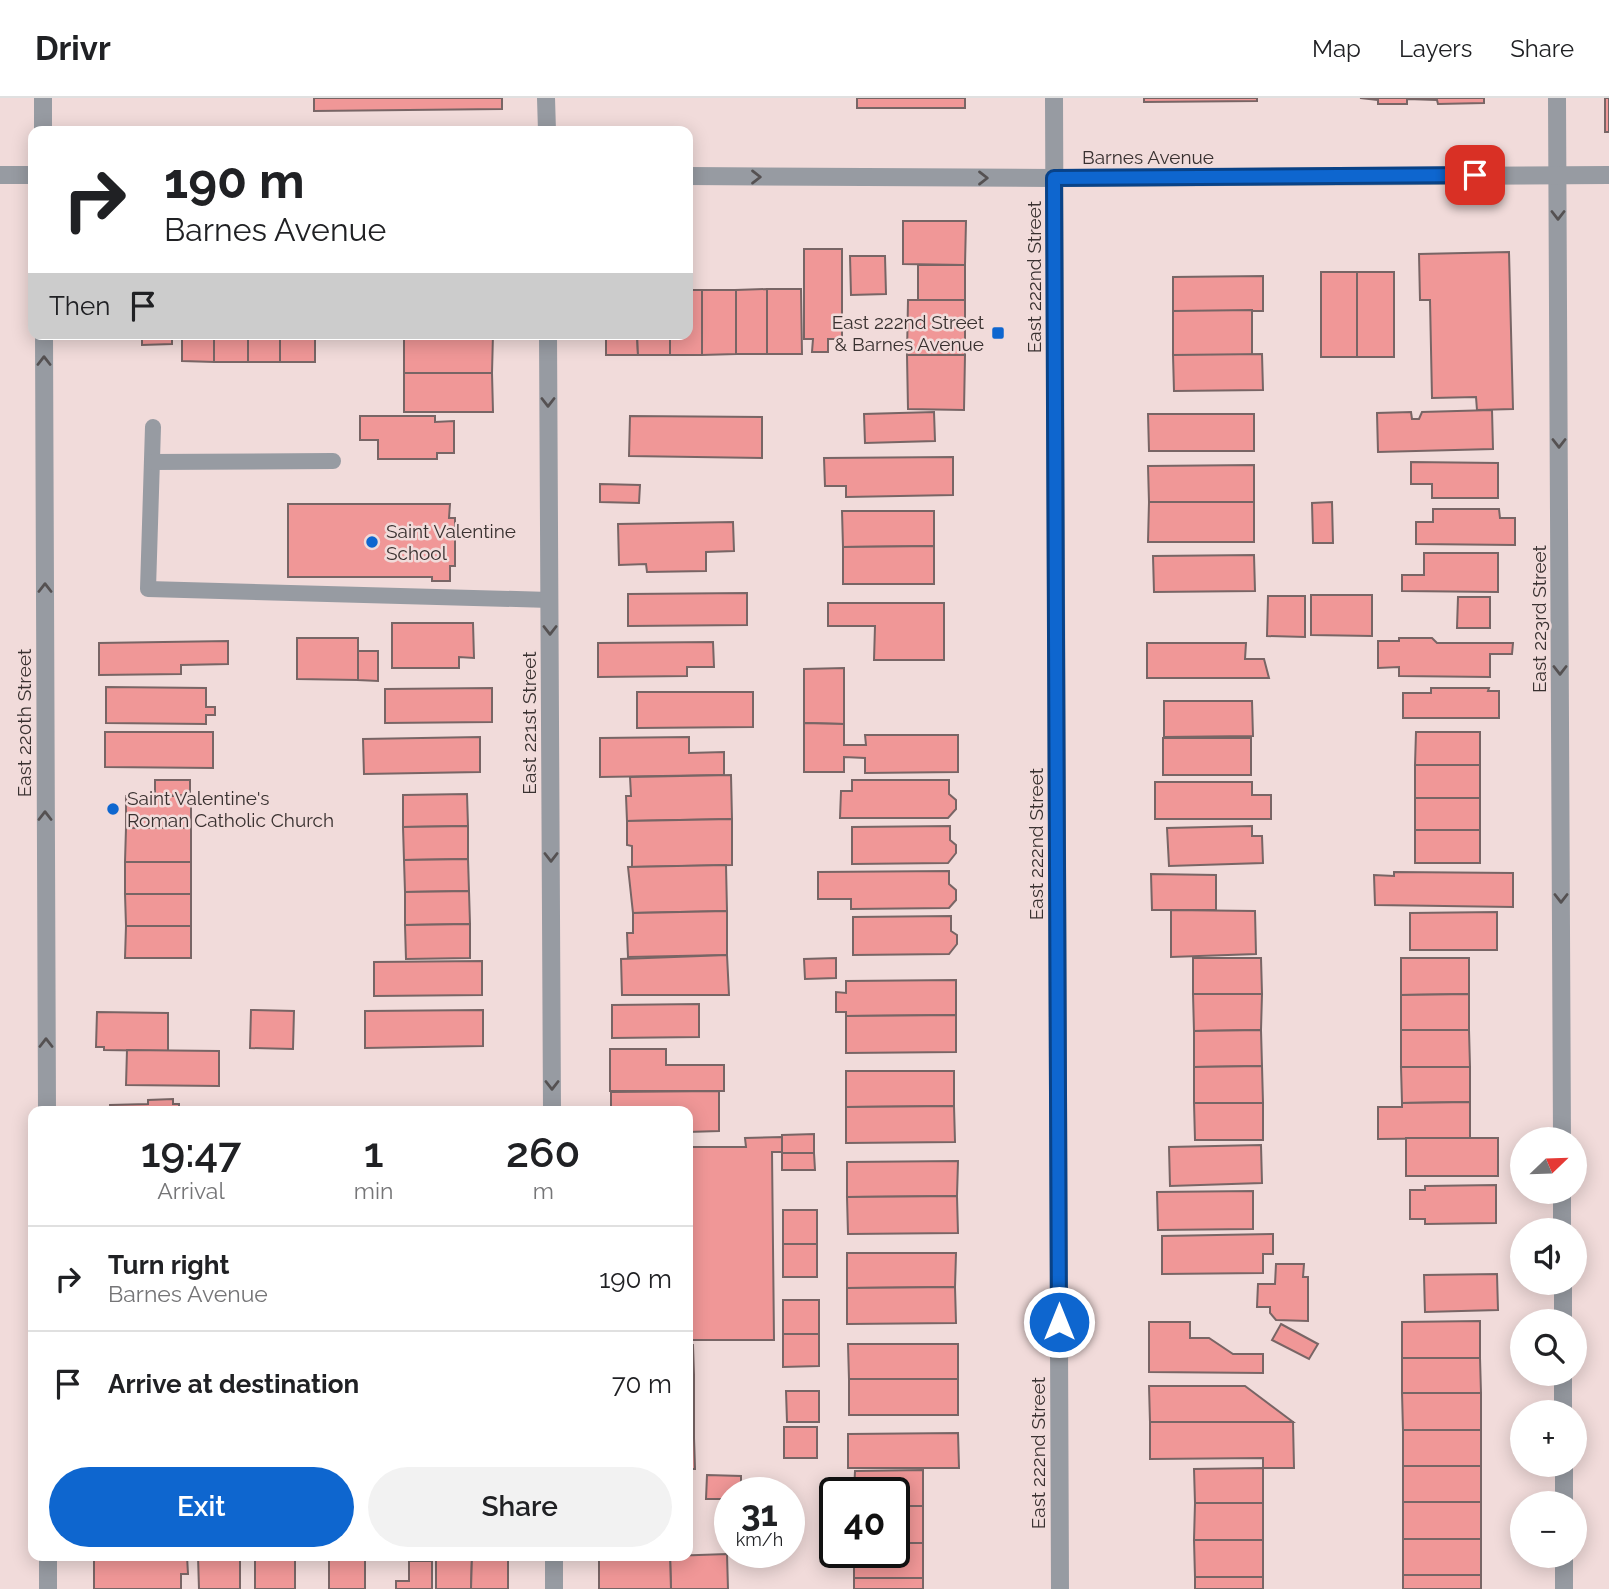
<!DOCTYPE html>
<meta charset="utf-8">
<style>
body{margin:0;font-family:Raleway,sans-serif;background:#f2f2f2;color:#202124;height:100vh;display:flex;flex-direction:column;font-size:26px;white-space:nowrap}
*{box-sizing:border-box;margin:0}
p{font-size:23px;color:#757577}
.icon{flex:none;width:38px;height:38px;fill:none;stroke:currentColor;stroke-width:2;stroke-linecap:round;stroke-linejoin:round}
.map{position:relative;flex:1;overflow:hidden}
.sheet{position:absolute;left:28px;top:1008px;width:665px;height:455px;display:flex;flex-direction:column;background:#fff;border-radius:14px;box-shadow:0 4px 18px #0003}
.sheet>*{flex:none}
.guide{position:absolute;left:28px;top:28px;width:665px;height:214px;border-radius:14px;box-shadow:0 4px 18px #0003;background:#fff;color:#202124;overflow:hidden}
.needle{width:46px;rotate:67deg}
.fabs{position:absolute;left:1510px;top:1029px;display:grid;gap:14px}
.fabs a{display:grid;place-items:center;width:77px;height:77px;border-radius:50%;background:#fff;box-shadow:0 4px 18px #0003;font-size:35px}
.speed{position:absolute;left:714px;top:1379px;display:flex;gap:14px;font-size:35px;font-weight:700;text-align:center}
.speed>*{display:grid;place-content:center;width:91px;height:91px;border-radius:50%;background:#fff;box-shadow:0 4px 18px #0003;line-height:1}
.speed small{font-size:18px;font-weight:400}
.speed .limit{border:4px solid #111;border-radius:10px;background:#fff;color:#111}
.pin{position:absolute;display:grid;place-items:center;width:60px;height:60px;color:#fff;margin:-30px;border-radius:14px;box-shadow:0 4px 10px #0006}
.me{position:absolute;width:77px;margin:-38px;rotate:0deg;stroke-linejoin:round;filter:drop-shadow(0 0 5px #0008)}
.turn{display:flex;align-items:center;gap:24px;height:147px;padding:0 21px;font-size:32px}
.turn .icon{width:91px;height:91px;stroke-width:2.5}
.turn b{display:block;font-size:49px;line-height:60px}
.then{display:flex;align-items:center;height:66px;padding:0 21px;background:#0003;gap:14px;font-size:26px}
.eta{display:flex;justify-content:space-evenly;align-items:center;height:119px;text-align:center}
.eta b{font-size:42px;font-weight:600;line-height:49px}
.button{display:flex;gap:14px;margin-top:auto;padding:14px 21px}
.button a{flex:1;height:80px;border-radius:42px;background:#0e66cf;color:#fff;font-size:28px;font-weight:600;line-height:80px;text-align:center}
.button a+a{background:#f2f2f2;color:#202124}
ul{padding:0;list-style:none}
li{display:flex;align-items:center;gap:21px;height:105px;padding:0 21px;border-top:2px solid #e0e0e0}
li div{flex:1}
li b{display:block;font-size:26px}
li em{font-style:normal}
header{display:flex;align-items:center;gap:42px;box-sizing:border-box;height:98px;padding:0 35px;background:#fff;border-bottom:2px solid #e0e0e0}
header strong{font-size:33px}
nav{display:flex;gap:38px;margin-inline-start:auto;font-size:24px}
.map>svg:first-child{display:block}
</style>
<header>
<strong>Drivr</strong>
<nav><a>Map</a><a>Layers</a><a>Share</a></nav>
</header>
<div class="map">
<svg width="1609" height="1491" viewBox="0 0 1609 1491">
<rect width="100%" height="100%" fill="#f1dbda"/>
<!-- building -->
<g fill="#f09797" stroke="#786565" stroke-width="2">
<polygon points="314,0 502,0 502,11 314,13"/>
<rect x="857" y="0" width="108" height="10"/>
<polygon points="1144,0 1257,0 1257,3 1144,4"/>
<polygon points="1360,0 1484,0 1484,5 1438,6 1437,2 1407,1 1407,6 1378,6 1378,2"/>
<rect x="1605" y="0" width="4" height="34"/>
<polygon points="903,123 966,123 965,167 903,166"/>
<polygon points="804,151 842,151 842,241 828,241 828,254 812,254 813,241 804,241"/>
<polygon points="1509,154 1513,311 1477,312 1476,299 1432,300 1430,202 1420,202 1419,156"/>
<polygon points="850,158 885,158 886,196 851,197"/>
<rect x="918" y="167" width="47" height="35"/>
<rect x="1321" y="174" width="36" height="85"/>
<rect x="1357" y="174" width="37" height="85"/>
<polygon points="1263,178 1263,213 1173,213 1173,179"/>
<polygon points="767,191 767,256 736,256 736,192"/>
<polygon points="767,191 801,191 802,256 767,256"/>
<polygon points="688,192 702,192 702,257 670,257 670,236 688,236"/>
<polygon points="702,192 736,192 736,256 702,257"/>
<polygon points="908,202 965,202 965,257 907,257"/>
<polygon points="1252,212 1252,257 1173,257 1173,213"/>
<polygon points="142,236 172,236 172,246 142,247"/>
<polygon points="182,236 214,236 214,264 182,263"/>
<rect x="214" y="236" width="34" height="28"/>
<rect x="248" y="236" width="32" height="28"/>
<rect x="280" y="236" width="35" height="28"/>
<polygon points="404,236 493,236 492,275 404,275"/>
<polygon points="606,236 637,236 638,257 606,257"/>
<polygon points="637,236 670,236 670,257 638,257"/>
<polygon points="1262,256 1263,292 1174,293 1173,257"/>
<polygon points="907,257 965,257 964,312 908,311"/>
<polygon points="404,275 492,275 493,314 404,314"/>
<polygon points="1492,312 1493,351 1378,354 1377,315 1411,314 1412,321 1419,321 1422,314"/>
<polygon points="934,314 935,343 865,345 864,316"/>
<polygon points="1148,316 1254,316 1254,353 1149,353"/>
<polygon points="360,318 435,318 435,324 454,323 454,355 437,355 437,361 378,361 378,342 360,342"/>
<polygon points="630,318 762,319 762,360 629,358"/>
<polygon points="953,359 953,397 846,399 846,388 825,388 824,360"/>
<polygon points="1411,364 1498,365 1498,400 1432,400 1432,386 1411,386"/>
<polygon points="1254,367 1254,404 1149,404 1148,368"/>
<polygon points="600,386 640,387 639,405 600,404"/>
<polygon points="1149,404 1254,404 1254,444 1148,444"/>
<polygon points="1332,404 1333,445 1313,445 1312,405"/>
<polygon points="288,406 450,406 449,420 455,420 455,468 450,468 450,483 432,483 432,479 288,479"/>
<polygon points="1433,411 1499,411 1500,420 1515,420 1515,447 1416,446 1416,424 1433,424"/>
<polygon points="842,413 934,413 934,448 843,449"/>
<polygon points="733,424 734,453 706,454 706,473 647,474 646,466 619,467 618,426"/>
<polygon points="934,448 934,486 843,486 843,449"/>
<polygon points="1424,455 1498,455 1498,494 1402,493 1402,477 1424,477"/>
<polygon points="1254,457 1255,493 1154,494 1153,458"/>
<polygon points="747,495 747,527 628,528 628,496"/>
<polygon points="1311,497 1372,497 1372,538 1311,537"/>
<polygon points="1268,498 1305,498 1305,539 1267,538"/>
<polygon points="1458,499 1490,499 1490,530 1457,530"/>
<polygon points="828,505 944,505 944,562 874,562 875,528 828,528"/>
<polygon points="392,525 473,525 474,560 459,559 459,570 392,570"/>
<polygon points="297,540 358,540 358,582 297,581"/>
<polygon points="1399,540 1432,540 1437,545 1513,545 1512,556 1490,556 1490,579 1399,578 1399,569 1378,570 1378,543 1399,543"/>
<polygon points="228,543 228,566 181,567 181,576 99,577 99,545"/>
<polygon points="713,544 714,569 687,569 687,578 598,579 598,545"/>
<polygon points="1147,545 1246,545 1245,561 1264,561 1269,580 1147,580"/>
<polygon points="358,553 378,553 378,583 358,582"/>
<polygon points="844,570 844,626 804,625 804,571"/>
<polygon points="106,589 206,590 206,609 215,609 215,617 206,617 206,626 106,625"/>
<polygon points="492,590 492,624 385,625 385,591"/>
<polygon points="1431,590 1489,590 1488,593 1499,593 1499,620 1403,620 1403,595 1431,595"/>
<polygon points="637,594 753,594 753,629 637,630"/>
<polygon points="1164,603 1252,603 1253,638 1164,639"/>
<polygon points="804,625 844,626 844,647 866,647 865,637 958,637 958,674 865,675 865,660 844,659 844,674 804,674"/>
<polygon points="105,634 213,634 213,670 105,669"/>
<polygon points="1416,634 1480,634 1480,667 1415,667"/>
<polygon points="480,639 480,674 364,676 363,641"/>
<polygon points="689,639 689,655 724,654 724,677 600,679 600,640"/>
<rect x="1163" y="640" width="88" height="37"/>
<rect x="1415" y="667" width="65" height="33"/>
<polygon points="731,677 732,721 627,723 626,698 631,698 630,679"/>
<polygon points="155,682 190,682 190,697 155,698"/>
<polygon points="852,682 949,682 949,696 956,702 956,711 948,720 840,720 841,693 852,693"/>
<polygon points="1155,684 1252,684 1252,697 1271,697 1271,721 1155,721"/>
<polygon points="467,696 468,728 403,729 403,697"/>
<rect x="126" y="698" width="65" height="32"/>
<rect x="1415" y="700" width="65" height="32"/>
<polygon points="732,721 732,767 632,769 632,748 627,747 627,723"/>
<polygon points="468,728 468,761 404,762 403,729"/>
<polygon points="950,728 950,742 956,747 956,755 948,765 852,766 852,729"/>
<polygon points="1252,728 1252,738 1262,738 1263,765 1169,768 1167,730"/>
<polygon points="126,730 191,730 191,764 125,764"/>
<rect x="1415" y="732" width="65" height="33"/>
<polygon points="468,761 469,793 405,794 404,762"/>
<rect x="125" y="764" width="66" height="32"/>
<polygon points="726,767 727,813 633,815 628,769"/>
<polygon points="949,773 949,786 956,792 956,802 949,810 851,811 851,801 818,801 818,774"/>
<polygon points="1394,774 1513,775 1513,809 1375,807 1374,777 1394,778"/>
<polygon points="1151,776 1216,777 1216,812 1152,812"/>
<polygon points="469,793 470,826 405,827 405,794"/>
<polygon points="125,796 191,796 191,828 126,828"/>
<polygon points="1171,812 1255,813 1256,856 1171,859"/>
<polygon points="727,813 727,857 628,859 627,835 633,835 633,815"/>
<polygon points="1497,814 1497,852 1410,852 1410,815"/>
<polygon points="951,818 951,833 957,837 957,846 949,856 853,857 853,819"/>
<polygon points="470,826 470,860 406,861 405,827"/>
<polygon points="126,828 191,828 191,860 125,860"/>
<polygon points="727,857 729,897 622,897 621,861"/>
<polygon points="836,860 836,880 805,881 804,861"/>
<polygon points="1193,860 1261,860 1262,896 1193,896"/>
<polygon points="1401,860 1469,860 1469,896 1401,897"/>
<polygon points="482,863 482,897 374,898 374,864"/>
<polygon points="956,882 956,917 846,918 846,914 836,914 836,894 846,895 846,883"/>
<polygon points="1193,896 1262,896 1261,932 1194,933"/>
<polygon points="1469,896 1469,932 1401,932 1401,897"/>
<polygon points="699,906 699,939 612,940 612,907"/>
<polygon points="251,912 294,913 293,951 250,950"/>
<polygon points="483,912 483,948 365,950 365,913"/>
<polygon points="97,914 168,915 168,953 104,952 104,949 96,949"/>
<polygon points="956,917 956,954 846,955 846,918"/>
<polygon points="1261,932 1262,968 1194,969 1194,933"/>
<polygon points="1401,932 1469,932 1470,969 1401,969"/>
<polygon points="610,951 666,951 666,967 724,967 724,993 610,993"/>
<polygon points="127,952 219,953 219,988 126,987"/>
<polygon points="1262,968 1263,1005 1194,1005 1194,969"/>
<polygon points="1401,969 1470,969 1470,1004 1402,1005"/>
<polygon points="846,973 954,973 954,1008 846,1009"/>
<polygon points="719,993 719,1033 688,1034 688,1013 611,1013 611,994"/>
<polygon points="173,1001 173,1006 179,1006 179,1013 110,1013 110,1007 148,1006 148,1002"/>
<polygon points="1470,1004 1470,1040 1378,1041 1378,1009 1402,1009 1402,1005"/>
<polygon points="1194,1005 1263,1005 1263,1042 1195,1042"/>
<polygon points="954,1008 955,1044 846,1045 846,1009"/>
<polygon points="814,1036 814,1055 782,1055 782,1037"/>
<polygon points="782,1039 782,1054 772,1054 774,1242 691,1242 691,1214 688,1214 688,1049 746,1049 745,1040"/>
<rect x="1406" y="1040" width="92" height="38"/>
<polygon points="1261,1047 1262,1085 1170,1088 1169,1049"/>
<polygon points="782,1055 814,1055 815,1072 782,1072"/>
<polygon points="958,1063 957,1098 847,1099 847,1064"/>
<polygon points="1496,1087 1496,1125 1425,1126 1425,1121 1410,1121 1410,1092 1425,1092 1425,1088"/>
<polygon points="1253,1093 1253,1131 1158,1132 1157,1094"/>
<polygon points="957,1098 958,1135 848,1136 847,1099"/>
<rect x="783" y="1112" width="34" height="34"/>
<polygon points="1273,1136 1273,1156 1263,1156 1263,1175 1162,1176 1162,1138"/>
<rect x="783" y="1146" width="34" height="33"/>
<polygon points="847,1155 956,1155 955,1189 847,1190"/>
<polygon points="1276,1166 1304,1166 1303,1179 1308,1179 1308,1223 1276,1222 1270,1215 1270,1209 1257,1209 1258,1186 1275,1186"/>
<polygon points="1497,1176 1498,1212 1425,1214 1424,1177"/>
<polygon points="955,1189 956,1225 847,1226 847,1190"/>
<rect x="783" y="1202" width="36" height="34"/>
<polygon points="1480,1223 1480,1260 1402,1260 1402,1224"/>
<polygon points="1149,1224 1190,1224 1190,1240 1209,1240 1233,1256 1263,1256 1263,1275 1149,1274"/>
<polygon points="1281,1226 1318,1246 1309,1261 1272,1242"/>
<polygon points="783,1236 819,1236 819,1268 783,1269"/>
<polygon points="848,1246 958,1246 958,1281 849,1281"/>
<polygon points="688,1247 693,1247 694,1277 688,1277"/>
<polygon points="1402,1260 1480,1260 1481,1295 1402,1295"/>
<rect x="688" y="1277" width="6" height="32"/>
<rect x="849" y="1281" width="109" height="36"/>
<polygon points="1149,1288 1245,1288 1293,1324 1150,1324"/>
<polygon points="786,1293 819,1293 819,1324 787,1324"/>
<polygon points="1402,1295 1481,1295 1481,1332 1403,1332"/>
<polygon points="688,1309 694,1309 694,1340 688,1341"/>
<polygon points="1150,1324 1293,1324 1294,1370 1263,1370 1263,1360 1150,1361"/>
<rect x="784" y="1329" width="33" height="31"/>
<rect x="1403" y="1332" width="78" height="36"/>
<polygon points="958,1335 959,1370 848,1370 848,1336"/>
<polygon points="694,1340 695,1371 688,1371 688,1341"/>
<rect x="1403" y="1368" width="78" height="36"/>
<polygon points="1263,1370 1263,1405 1195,1405 1194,1371"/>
<polygon points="923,1372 923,1408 894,1408 894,1395 854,1395 855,1373"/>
<polygon points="707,1377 741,1378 741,1395 730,1395 730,1401 706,1401"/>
<rect x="1403" y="1404" width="78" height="37"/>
<polygon points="1195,1405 1263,1405 1263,1442 1194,1442"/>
<rect x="894" y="1408" width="29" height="37"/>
<rect x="1403" y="1441" width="78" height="36"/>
<polygon points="1194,1442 1263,1442 1263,1479 1195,1479"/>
<polygon points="894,1445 923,1445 923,1480 854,1480 854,1454 894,1454"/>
<polygon points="727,1456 728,1491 671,1491 670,1458"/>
<polygon points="94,1458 187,1458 188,1476 181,1476 181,1491 94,1491"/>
<polygon points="198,1458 240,1458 240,1491 199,1491"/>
<rect x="255" y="1458" width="40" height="33"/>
<rect x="329" y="1458" width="36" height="33"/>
<polygon points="436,1458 472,1458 471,1491 436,1491"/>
<polygon points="472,1458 508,1458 508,1491 471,1491"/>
<polygon points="599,1458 670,1458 671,1491 599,1491"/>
<polygon points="409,1463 432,1463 432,1491 396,1491 396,1483 409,1483"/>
<rect x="1403" y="1477" width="78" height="14"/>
<rect x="1195" y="1479" width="68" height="12"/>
<rect x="854" y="1480" width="69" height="11"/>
</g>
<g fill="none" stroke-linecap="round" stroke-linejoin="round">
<!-- service -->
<g stroke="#979ba2" stroke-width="16">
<polyline points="153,329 148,491 550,502"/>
<polyline points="152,364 333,363"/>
</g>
<!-- minor -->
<g stroke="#979ba2" stroke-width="18">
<polyline points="43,0 43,33"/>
<polyline points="546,0 547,33"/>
<polyline points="1557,0 1562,1041"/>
<polyline points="44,236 47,1013"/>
<polyline points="548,236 552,1013"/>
<polyline points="1562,1094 1562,1132"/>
<polyline points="1563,1185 1563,1223"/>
<polyline points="1563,1276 1563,1314"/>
<polyline points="1564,1367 1564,1405"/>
<polyline points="48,1458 48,1491"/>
<polyline points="554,1458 554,1491"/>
<polyline points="1564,1458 1564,1491"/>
</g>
<!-- tertiary -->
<g stroke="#979ba2" stroke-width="18">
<polyline points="1054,0 1060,1491"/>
<polyline points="0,77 33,77"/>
<polyline points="688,78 1054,80 1609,77"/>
</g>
</g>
<!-- one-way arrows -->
<defs><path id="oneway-chevron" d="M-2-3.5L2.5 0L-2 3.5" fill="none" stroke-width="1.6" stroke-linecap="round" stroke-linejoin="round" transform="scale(1.75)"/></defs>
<g stroke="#555152">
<use href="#oneway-chevron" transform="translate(756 79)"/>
<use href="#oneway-chevron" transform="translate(983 80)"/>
<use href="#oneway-chevron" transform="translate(1558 117) rotate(90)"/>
<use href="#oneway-chevron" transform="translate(44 263) rotate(-90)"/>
<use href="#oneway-chevron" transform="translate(548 304) rotate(90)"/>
<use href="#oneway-chevron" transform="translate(1559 345) rotate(90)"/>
<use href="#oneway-chevron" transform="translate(45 490) rotate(-90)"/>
<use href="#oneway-chevron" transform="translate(550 532) rotate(90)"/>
<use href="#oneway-chevron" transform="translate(1560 572) rotate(90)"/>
<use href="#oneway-chevron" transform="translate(45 718) rotate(-90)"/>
<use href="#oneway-chevron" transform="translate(551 759) rotate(90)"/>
<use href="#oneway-chevron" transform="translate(1561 800) rotate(90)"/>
<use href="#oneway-chevron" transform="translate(46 945) rotate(-90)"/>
<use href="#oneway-chevron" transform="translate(552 987) rotate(90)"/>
</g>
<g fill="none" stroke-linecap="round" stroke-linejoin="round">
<!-- route casing -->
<g stroke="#094287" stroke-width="18">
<polyline id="route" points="1059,1224 1054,80 1475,77"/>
</g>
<!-- route -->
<use href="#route" stroke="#0e66cf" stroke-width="12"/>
</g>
<!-- markers -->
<g fill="#0e66cf" stroke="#f1dbda" stroke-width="2.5">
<rect x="991" y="228" width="14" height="14" rx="3.5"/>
<circle cx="372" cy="444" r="7"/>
<circle cx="113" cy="711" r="7"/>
</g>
<g text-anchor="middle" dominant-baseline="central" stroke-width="5" stroke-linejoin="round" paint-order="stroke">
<!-- street labels -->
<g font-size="19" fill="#393130" stroke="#f1dbda">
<text x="1148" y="59">Barnes Avenue</text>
<text transform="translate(1034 179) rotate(-90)">East 222nd Street</text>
<text transform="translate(1539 521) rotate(-90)">East 223rd Street</text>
<text transform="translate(24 625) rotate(-90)">East 220th Street</text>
<text transform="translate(529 625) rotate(-90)">East 221st Street</text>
<text transform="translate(1036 746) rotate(-90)">East 222nd Street</text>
<text transform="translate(1038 1355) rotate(-90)">East 222nd Street</text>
</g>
<!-- poi labels -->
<g font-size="19" fill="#393130" stroke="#f1dbda" text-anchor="start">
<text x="984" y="224" text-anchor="end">East 222nd Street<tspan x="984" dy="22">&amp; Barnes Avenue</tspan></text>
<text x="386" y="433">Saint Valentine<tspan x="386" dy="22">School</tspan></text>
<text x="127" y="700">Saint Valentine's<tspan x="127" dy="22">Roman Catholic Church</tspan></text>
</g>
</g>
</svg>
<div class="fabs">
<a><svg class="needle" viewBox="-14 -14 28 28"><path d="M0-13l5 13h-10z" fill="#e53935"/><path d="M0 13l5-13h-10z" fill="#757577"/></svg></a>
<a><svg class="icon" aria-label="sound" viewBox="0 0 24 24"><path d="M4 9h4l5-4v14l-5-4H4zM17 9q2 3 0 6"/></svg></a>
<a><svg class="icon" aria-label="search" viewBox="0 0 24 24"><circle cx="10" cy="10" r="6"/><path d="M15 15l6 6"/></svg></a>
<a>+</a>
<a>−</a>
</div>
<div class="speed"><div>31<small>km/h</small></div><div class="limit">40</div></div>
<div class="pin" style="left:1475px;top:77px;background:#d93025"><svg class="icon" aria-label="arrive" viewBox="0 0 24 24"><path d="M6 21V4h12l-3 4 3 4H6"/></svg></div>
<svg class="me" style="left:1059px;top:1224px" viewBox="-20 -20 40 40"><circle r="17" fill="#0e66cf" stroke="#fff" stroke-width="3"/><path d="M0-11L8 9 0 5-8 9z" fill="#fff"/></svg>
<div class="guide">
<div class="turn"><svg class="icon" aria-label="right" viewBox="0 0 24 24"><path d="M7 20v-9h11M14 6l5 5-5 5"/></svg><div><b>190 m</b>Barnes Avenue</div></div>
<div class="then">Then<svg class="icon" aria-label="arrive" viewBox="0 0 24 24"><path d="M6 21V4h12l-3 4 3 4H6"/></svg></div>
</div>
<section class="sheet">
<div class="eta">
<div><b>19:47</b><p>Arrival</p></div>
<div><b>1</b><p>min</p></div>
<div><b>260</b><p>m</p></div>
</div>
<ul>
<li><svg class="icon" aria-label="right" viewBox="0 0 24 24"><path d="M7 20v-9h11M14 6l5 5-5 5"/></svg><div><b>Turn right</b><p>Barnes Avenue</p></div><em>190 m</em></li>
<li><svg class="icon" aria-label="arrive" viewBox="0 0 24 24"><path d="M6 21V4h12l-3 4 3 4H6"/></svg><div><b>Arrive at destination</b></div><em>70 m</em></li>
</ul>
<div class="button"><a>Exit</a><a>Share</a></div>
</section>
</div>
